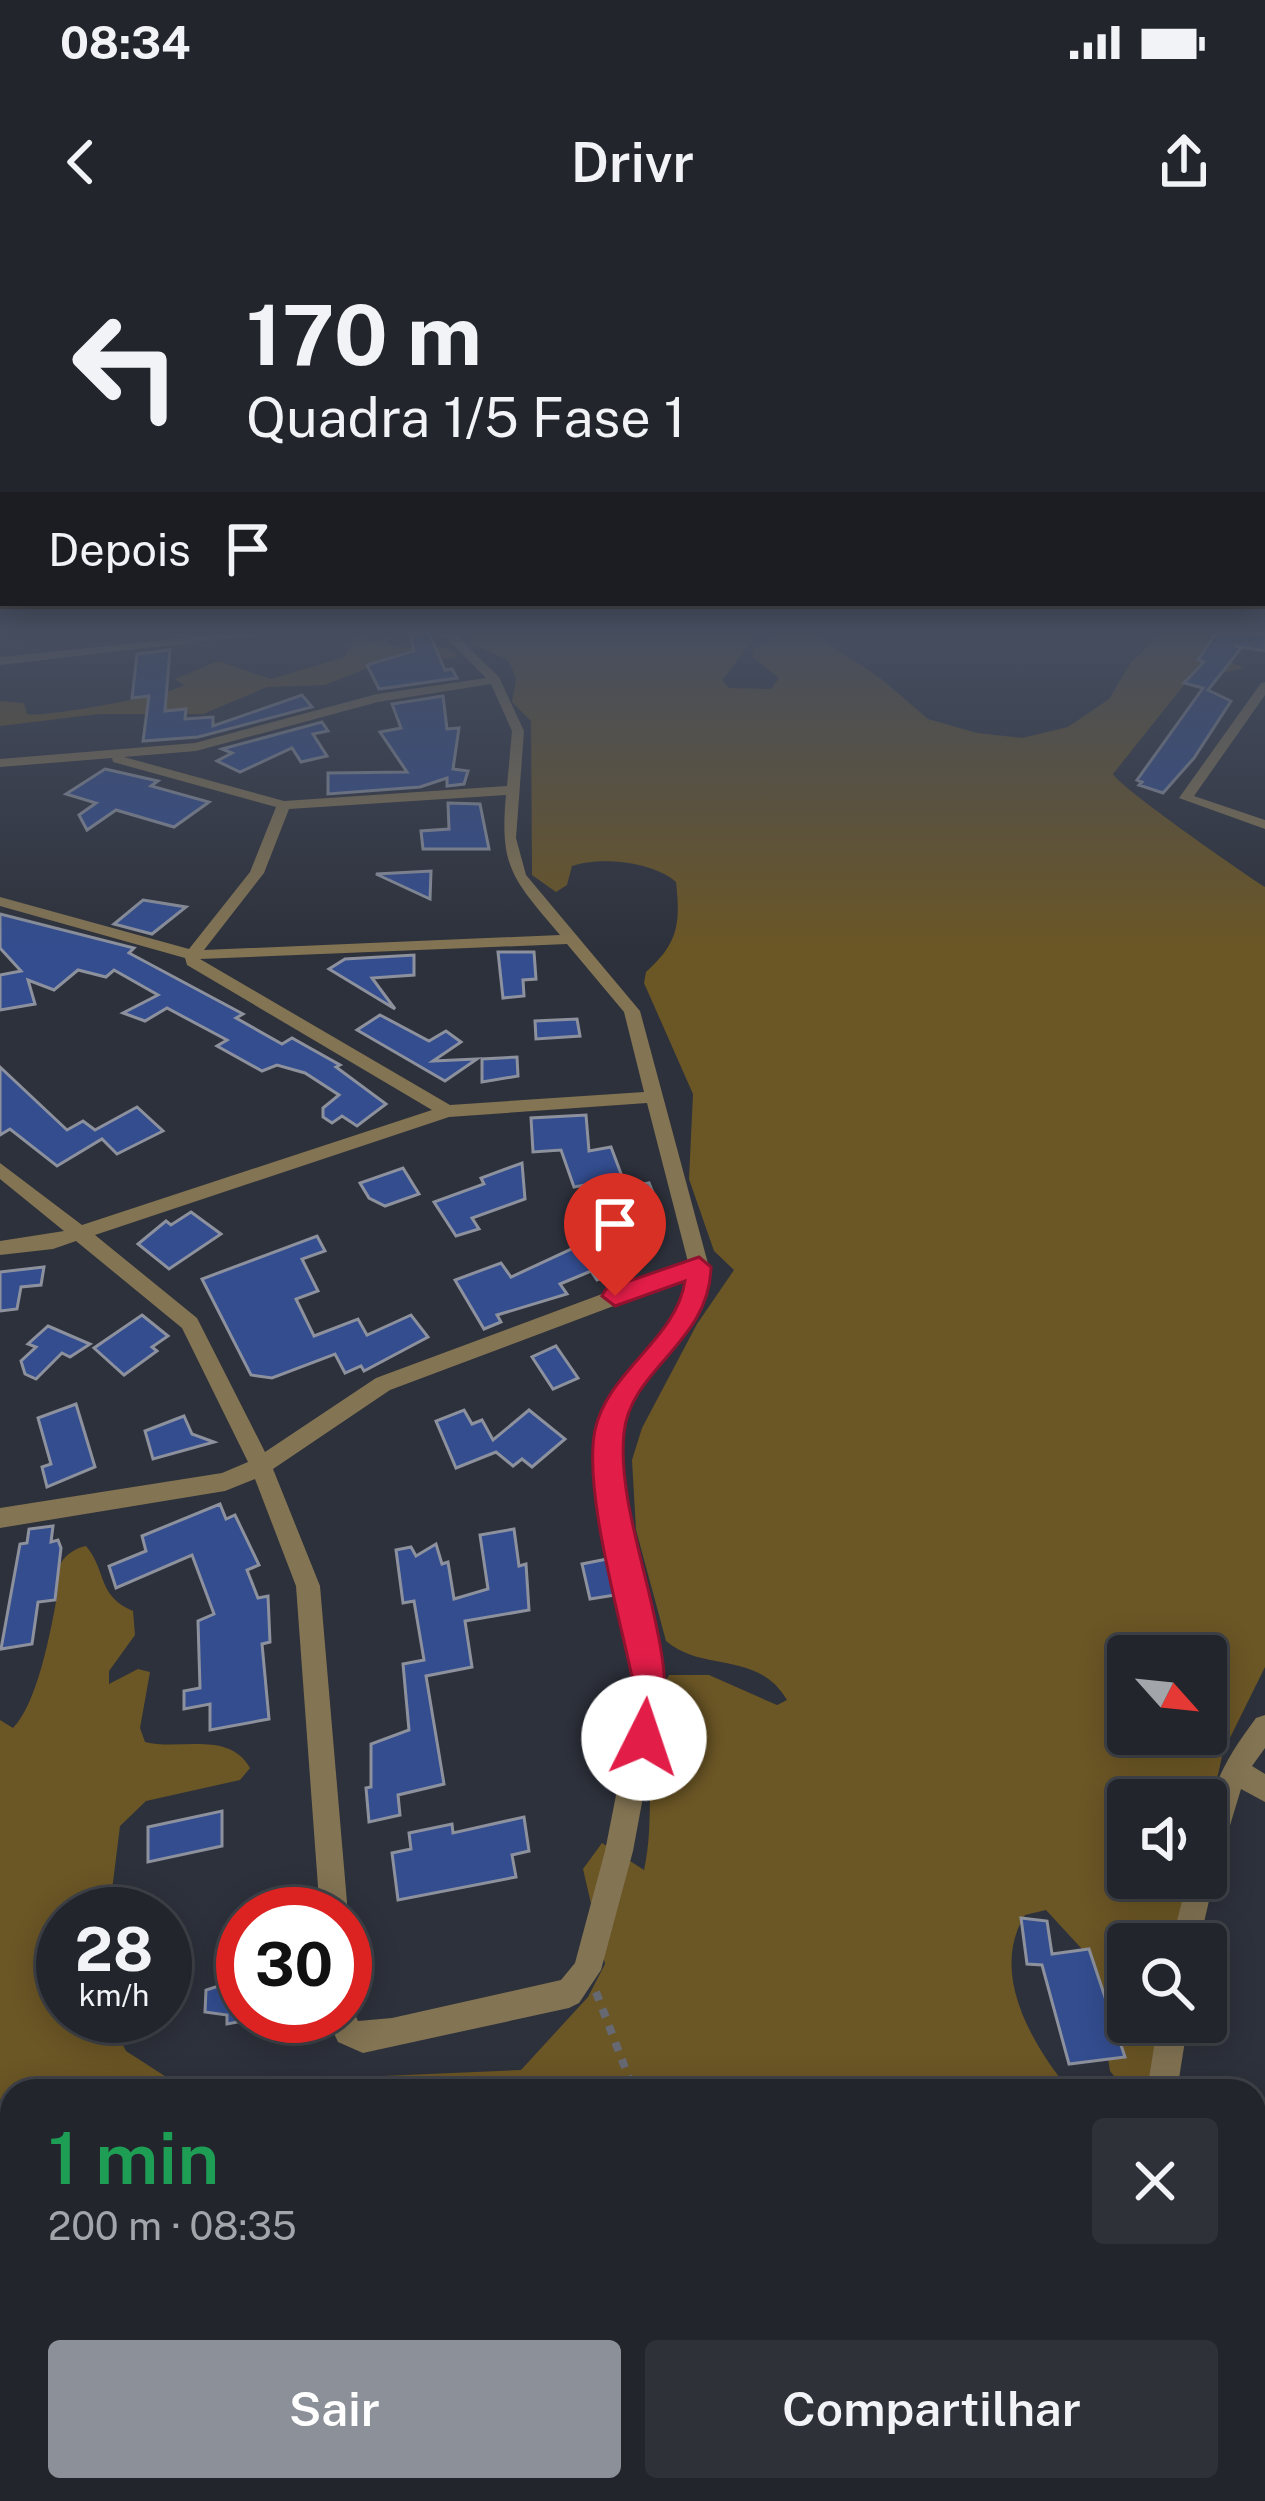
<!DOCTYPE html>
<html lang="pt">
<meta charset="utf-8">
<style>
body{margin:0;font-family:"Public Sans",sans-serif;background:#2e3138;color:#f1f3f6;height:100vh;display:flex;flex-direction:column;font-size:45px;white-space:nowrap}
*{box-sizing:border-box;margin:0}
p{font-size:39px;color:#a2a5a9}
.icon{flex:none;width:66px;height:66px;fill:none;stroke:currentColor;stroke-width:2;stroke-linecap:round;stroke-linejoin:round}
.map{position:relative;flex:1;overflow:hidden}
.side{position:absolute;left:0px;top:1839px;width:1266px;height:423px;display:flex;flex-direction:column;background:#22252c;border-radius:36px 36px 0 0;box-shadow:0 6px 30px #0003,0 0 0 3px #3f4248}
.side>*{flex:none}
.banner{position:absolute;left:0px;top:0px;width:1266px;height:366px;box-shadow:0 6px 30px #0003,0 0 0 3px #3f4248;background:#22252c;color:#f1f3f6;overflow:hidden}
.needle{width:78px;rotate:117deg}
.buttons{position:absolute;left:1107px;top:1395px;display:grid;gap:24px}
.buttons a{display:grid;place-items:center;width:120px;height:120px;border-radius:12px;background:#22252c;box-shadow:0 6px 30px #0003,0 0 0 3px #3f4248;font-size:60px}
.speed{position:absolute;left:36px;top:1647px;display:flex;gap:24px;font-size:60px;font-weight:700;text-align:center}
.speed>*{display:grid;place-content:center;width:156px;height:156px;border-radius:50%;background:#22252c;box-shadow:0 6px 30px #0003,0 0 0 3px #3f4248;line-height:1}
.speed small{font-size:30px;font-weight:400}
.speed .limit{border:18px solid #d22;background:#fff;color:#111}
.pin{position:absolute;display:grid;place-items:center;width:102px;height:102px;color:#fff;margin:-123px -51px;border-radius:50% 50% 50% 0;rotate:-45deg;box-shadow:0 0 12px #0007}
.pin .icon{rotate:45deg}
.me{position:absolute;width:132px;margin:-66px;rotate:4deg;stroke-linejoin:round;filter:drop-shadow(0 0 9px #0008)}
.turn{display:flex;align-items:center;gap:42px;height:252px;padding:0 48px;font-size:54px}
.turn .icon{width:156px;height:156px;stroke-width:2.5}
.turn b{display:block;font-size:84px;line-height:102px}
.then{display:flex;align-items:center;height:114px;padding:0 48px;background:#0003;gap:24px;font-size:45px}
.round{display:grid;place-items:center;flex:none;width:126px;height:126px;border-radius:12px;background:#2e3138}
.summary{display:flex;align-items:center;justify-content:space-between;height:204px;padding:0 48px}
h1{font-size:72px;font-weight:600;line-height:90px;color:#1e9e55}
.primary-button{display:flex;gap:24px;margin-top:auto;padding:24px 48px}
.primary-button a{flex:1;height:138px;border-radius:12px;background:#8c9099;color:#fff;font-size:48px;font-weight:600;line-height:138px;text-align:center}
.primary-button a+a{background:#2e3138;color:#f1f3f6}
.status{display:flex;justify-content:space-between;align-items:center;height:84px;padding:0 60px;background:#22252c;direction:ltr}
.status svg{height:33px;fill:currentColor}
header{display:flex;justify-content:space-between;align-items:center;height:156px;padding:0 48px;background:#22252c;font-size:54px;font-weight:600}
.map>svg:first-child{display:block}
</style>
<div class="status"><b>08:34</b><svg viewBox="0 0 49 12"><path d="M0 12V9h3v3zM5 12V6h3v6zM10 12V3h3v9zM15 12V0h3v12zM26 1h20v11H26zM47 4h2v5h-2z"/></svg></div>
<header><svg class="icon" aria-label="back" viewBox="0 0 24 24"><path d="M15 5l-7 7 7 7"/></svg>Drivr<svg class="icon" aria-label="share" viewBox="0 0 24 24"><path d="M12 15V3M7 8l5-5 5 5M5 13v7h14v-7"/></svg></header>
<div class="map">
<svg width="1265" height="2261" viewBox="0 0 1265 2261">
<rect width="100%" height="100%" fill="#2d313b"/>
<!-- green -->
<g fill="#6b5625" fill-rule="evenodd">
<path d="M359,393l15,10 19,-10 -6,10c22,12 46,-4 69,10l-1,5 -88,10 -42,17 -58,2 -64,27h-104l-99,12v-25l24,2 3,11c15,4 144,-19 157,-29l-9,-6 43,-18 53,18 73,-22z"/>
<path d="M464,393h295l-37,47 7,8 42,1 8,-11 -27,-21 1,-8 29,-16h30l68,45 48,41 49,14 45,5 46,-11 41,-28 22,-37 31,-29h60l2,26 20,9 -57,13 -74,93c5,12 131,100 152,113v780l-42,85 -17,76v-28h-78v78h67l-15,66h-52v78h40l-15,69h-27l-16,-20 -17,-110 -47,-51 -21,5c-36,58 7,129 45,176h-716l29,-15 138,-6 67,-73 17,-33 -22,-95 19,-26 42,27c15,-68 -8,-137 25,-195h40l68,30 10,-5c-29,-50 -84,-27 -121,-59l-30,-111 -4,-70 10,-32 55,-104 37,-54 -20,-19 -25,-72 4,-85 -49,-111 2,-11c31,-28 35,-46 30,-90 -22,-20 -75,-26 -104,-16l-5,19 -11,7 -24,-17 -1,-154 -19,-19 4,-23 -7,-18 -36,-17zM1128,1416h78v78h-78z"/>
<path d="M86,1306c21,25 11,50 47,65l2,24 -26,36v13l29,-15 12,3 -10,56 5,14c34,9 84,-12 105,26l-10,12 -94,21 -26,25 -11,88h-46v102h45l18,35 62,40h-176v278l-12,-16v-633l13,8c24,-24 38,-97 44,-132 1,-9 -2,-20 1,-28 5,-12 17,-20 28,-22z"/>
<polygon points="190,2250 1161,2250 1160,2261 200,2261"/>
</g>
<!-- building -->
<g fill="#334d8f" stroke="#8c919d" stroke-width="3">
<polygon points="410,393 429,393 445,430 452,429 457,438 379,449 367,425 414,411"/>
<polygon points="1216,393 1265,393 1265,411 1235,406 1242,407 1208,450 1231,461 1194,518 1163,553 1139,545 1142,542 1137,540 1203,448 1184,443 1204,422 1198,420"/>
<polygon points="170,410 165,471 186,469 185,479 213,477 213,486 302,455 312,467 198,497 143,501 149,456 132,458 137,414"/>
<polygon points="443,456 447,489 459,488 453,529 468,531 464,544 447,546 447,538 420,547 328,554 328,533 407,532 380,492 401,488 392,464"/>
<polygon points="322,482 328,491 313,494 327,516 301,522 292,508 240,532 217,521 232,513 222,509"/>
<polygon points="105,529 158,541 151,546 209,562 174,587 116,570 87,590 79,575 96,563 66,554"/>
<polygon points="448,563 480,564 489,609 423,609 421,591 449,589"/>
<polygon points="431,631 430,659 376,634"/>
<polygon points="143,660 186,667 152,694 114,684"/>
<polygon points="0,674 134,708 129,713 243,774 236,778 282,804 292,798 340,825 336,827 386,864 357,886 342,876 332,883 323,877 323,868 339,855 305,833 277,825 262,831 217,806 227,800 167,768 145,781 123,773 158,755 114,730 106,737 78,730 54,750 28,740 35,764 0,770 0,735 21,731 0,708"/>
<polygon points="498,712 534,712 536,739 523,740 524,756 503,758"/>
<polygon points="414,715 414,735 372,738 395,769 329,729 345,719"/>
<polygon points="380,775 429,801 446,791 461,802 433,821 477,819 445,841 357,790"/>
<polygon points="577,779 580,796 536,799 535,781"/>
<polygon points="517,817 518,836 482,842 482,819"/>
<polygon points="0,827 67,890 83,881 95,890 137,867 163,891 117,914 102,899 57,926 10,889 0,895"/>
<polygon points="586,875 589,911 611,907 626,947 649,943 657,962 645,964 663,988 651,997 627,966 607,970 596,943 574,947 561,910 533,912 531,878"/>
<polygon points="522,923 525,959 472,978 479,989 456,996 434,962 484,944 481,938"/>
<polygon points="403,928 419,954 385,966 369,958 360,943"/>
<polygon points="191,972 221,994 169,1029 138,1004 166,981 171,985"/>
<polygon points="604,994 620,1016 608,1020 617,1033 597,1040 591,1031 560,1044 567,1054 497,1075 501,1082 484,1089 455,1040 501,1023 511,1037"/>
<polygon points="317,996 325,1011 302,1019 318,1051 296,1059 314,1096 358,1079 367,1095 411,1075 428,1097 364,1131 361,1126 345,1133 335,1114 272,1138 251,1135 202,1039"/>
<polygon points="44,1027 41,1045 21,1047 17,1069 0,1071 0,1032"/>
<polygon points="142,1075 168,1096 152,1107 157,1111 124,1135 94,1108"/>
<polygon points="48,1086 90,1104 70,1117 62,1113 36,1139 25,1134 21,1121 36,1107 28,1104"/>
<polygon points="556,1106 578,1138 553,1149 532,1117"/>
<polygon points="76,1164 95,1227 47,1247 42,1227 51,1224 38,1178"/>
<polygon points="464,1170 472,1184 482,1180 493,1200 529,1170 565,1199 532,1227 522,1219 513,1226 496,1212 456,1228 436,1181"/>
<polygon points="184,1176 192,1194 214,1202 153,1219 145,1191"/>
<polygon points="220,1264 226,1279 235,1275 259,1325 247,1330 258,1358 268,1356 270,1402 262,1404 269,1479 210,1490 210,1464 184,1469 184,1451 200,1448 198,1381 214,1374 192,1315 116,1348 109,1326 146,1311 142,1296"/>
<polygon points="53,1286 51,1302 58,1300 61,1308 55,1360 38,1362 32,1404 1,1409 20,1304 27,1303 29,1289"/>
<polygon points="514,1289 519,1326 526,1324 529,1370 465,1381 472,1427 426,1436 444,1544 398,1555 400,1575 369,1582 366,1548 371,1547 371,1504 409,1490 403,1424 424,1420 414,1361 403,1363 396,1310 411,1307 416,1316 436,1304 442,1324 448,1322 454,1359 488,1349 480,1295"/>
<polygon points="607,1319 615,1355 590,1359 582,1324"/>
<polygon points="222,1571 222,1606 148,1622 148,1587"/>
<polygon points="524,1577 529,1611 512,1615 516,1637 398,1660 392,1613 411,1609 409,1593 452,1584 453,1593"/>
<polygon points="1021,1678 1047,1681 1052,1714 1089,1709 1125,1817 1069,1824 1042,1725 1027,1724"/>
<polygon points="243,1738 243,1781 227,1784 227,1775 205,1772 206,1750"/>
</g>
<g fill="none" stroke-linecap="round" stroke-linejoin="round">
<!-- path -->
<g stroke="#666972" stroke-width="8" stroke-dasharray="9 9" stroke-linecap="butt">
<polyline points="596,1752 634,1851"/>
<polyline points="707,2250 769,2255 772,2261"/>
</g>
<!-- minor -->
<g fill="#837453" fill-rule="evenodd">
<polygon points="233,393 275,393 0,425 0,417"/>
<path d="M442,393h12l45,44 25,54 -8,107 10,37 114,136 70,260 -19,56 -54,65 -17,37 1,58 42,202 -30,162 -32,119 -22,33 -10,5 -206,45 -25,-11 -12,-26h19v-13l6,3 7,15 34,-3 169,-38 14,-17 30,-112 32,-162 -38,-202 -1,-58 23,-48 54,-62 13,-41 -298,112 -117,79 47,117 28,328 -3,7v-7h-25l-24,-328 -41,-107 -30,12 -225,37v-20l222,-35 26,-11 -66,-134 -106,-87 -23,8 -53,6v-14l64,-10 -64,-52v-16l82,62 350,-115 -245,-145 -2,-7 -185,-52v-9l189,52 61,-77 26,-65 -163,-45 -1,-4 -112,9v-8l195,-16 182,-49 109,-16zM491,444l21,47 -5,55 -223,15 -160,-44 72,-6 182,-49zM506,555c-7,74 8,85 54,140l-356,15 60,-77 25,-64zM567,704l57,68 20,80 -194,13 -250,-146zM647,863l41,159 -312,116 -111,74 -68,-134 -102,-83 354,-118z"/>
<polygon points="1265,442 1265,455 1194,556 1265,580 1265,589 1179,558 1261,443"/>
<path d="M1265,1475v33l-13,18 13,8v28l-24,-13 -26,86 -16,69h-28l17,-66h18c0,-76 4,-98 50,-160z"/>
<polygon points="1158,1782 1188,1782 1177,1851 1147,1851"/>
<polygon points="1152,2250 1188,2250 1189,2261 1153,2261"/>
</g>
</g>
<!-- sky -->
<linearGradient id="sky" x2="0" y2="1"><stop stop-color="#191b20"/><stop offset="0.55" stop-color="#464e60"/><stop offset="1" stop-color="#464e60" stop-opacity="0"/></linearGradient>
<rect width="1265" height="710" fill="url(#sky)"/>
<!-- route -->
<path fill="#e11d48" stroke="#92132f" stroke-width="3" d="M699,1017l12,10c-1,75 -81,102 -87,166 -10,96 68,231 31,316l-11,5 -12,-5c-10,-23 4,-48 0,-72 -13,-63 -49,-188 -37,-247 13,-60 81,-90 90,-149l-70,25 -13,-10 4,-7z"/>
</svg>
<div class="buttons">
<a><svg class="needle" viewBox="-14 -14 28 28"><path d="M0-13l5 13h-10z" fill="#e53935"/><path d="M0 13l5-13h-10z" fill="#a2a5a9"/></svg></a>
<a><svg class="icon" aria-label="sound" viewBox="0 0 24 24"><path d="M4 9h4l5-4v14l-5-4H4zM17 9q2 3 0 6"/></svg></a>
<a><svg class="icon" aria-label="search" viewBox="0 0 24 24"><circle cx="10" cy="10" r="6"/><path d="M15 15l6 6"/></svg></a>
</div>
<div class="speed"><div>28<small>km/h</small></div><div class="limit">30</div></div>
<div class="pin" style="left:615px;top:1056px;background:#d93025"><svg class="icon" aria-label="arrive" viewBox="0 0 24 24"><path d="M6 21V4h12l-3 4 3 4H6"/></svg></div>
<svg class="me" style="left:644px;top:1498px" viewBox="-20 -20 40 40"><circle r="19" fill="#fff"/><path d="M0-13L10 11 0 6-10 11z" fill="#e11d48"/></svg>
<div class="banner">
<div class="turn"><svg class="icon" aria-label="left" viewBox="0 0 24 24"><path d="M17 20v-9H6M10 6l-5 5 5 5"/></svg><div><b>170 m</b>Quadra 1/5 Fase 1</div></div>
<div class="then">Depois<svg class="icon" aria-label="arrive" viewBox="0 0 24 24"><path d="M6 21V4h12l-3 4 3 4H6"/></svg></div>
</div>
<section class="side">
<div class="summary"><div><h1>1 min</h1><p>200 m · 08:35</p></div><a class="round"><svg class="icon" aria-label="close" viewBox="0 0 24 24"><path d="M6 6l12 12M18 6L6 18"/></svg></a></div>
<div class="primary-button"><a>Sair</a><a>Compartilhar</a></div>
</section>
</div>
